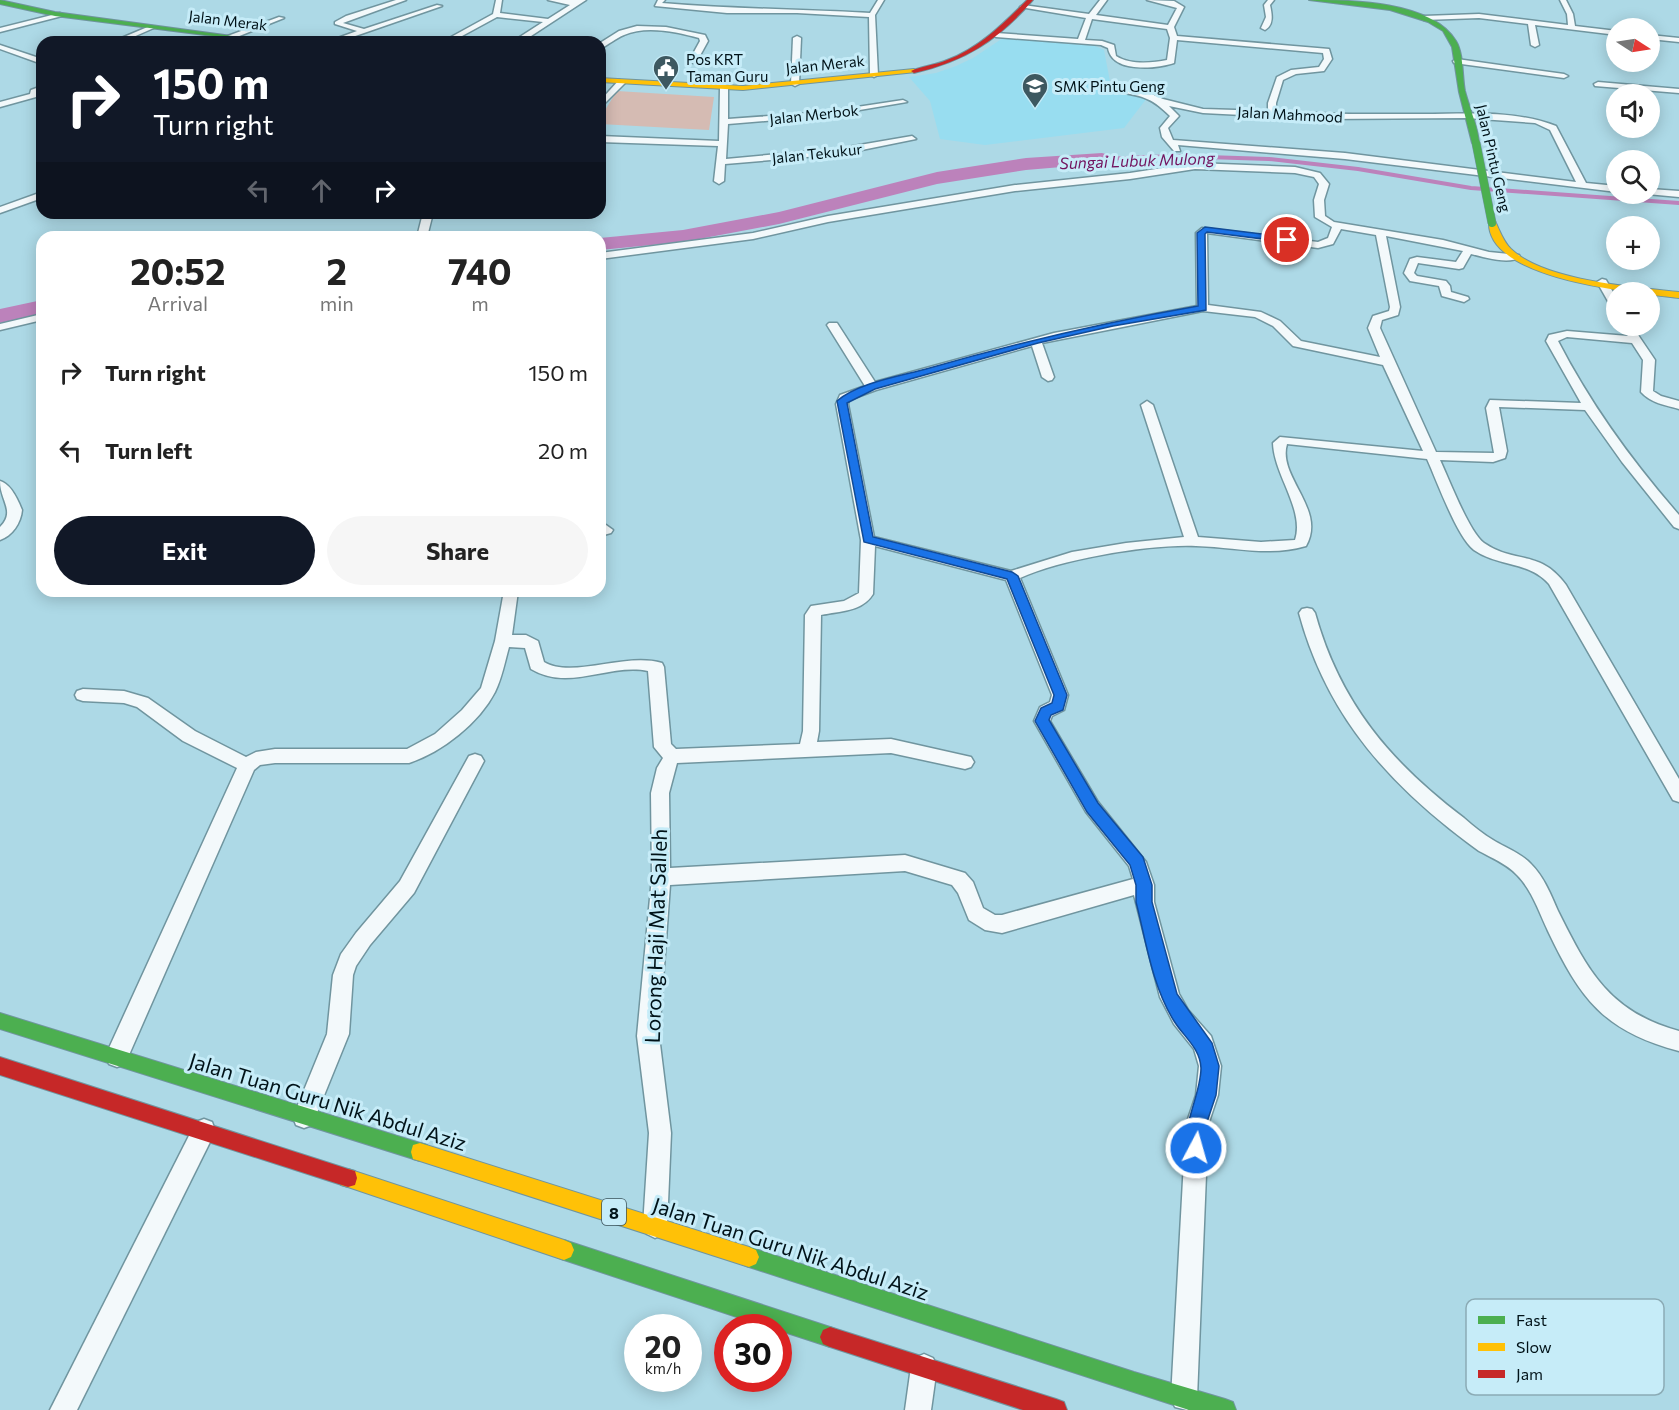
<!DOCTYPE html>
<meta charset="utf-8">
<style>
body{margin:0;font-family:Commissioner,sans-serif;background:#f6f6f6;color:#222;height:100vh;display:flex;flex-direction:column;font-size:22px;white-space:nowrap}
*{box-sizing:border-box;margin:0}
p{font-size:20px;color:#767676}
.icon{flex:none;width:33px;height:33px;fill:none;stroke:currentColor;stroke-width:2;stroke-linecap:round;stroke-linejoin:round}
.map{position:relative;flex:1;overflow:hidden}
.side{position:absolute;left:36px;top:231px;width:570px;height:366px;display:flex;flex-direction:column;background:#fff;border-radius:18px;box-shadow:0 3px 15px #0003}
.side>*{flex:none}
.guide{position:absolute;left:36px;top:36px;width:570px;height:183px;border-radius:18px;box-shadow:0 3px 15px #0003;background:#111827;color:#fff;overflow:hidden}
.needle{width:39px;rotate:102deg}
.fabs{position:absolute;left:1606px;top:18px;display:grid;gap:12px}
.fabs a{display:grid;place-items:center;width:54px;height:54px;border-radius:50%;background:#fff;box-shadow:0 3px 15px #0003;font-size:30px}
.speed{position:absolute;left:624px;top:1314px;display:flex;gap:12px;font-size:30px;font-weight:700;text-align:center}
.speed>*{display:grid;place-content:center;width:78px;height:78px;border-radius:50%;background:#fff;box-shadow:0 3px 15px #0003;line-height:1}
.speed small{font-size:15px;font-weight:400}
.speed .limit{border:9px solid #d22;background:#fff;color:#111}
.pin{position:absolute;display:grid;place-items:center;width:51px;height:51px;color:#fff;margin:-26px;border:3px solid #fff;border-radius:50%;box-shadow:0 2px 6px #0007}
.me{position:absolute;width:66px;margin:-33px;rotate:6deg;stroke-linejoin:round;filter:drop-shadow(0 0 4px #0008)}
.turn{display:flex;align-items:center;gap:21px;height:126px;padding:0 18px;font-size:27px}
.turn .icon{width:78px;height:78px;stroke-width:2.5}
.turn b{display:block;font-size:42px;line-height:51px}
.lanes{display:flex;align-items:center;height:57px;padding:0 18px;background:#0003;justify-content:center;gap:30px;direction:ltr}
.lanes .off{opacity:.35}
.eta{display:flex;justify-content:space-evenly;align-items:center;height:102px;text-align:center}
.eta b{font-size:36px;font-weight:700;line-height:42px}
.primary-button{display:flex;gap:12px;margin-top:auto;padding:12px 18px}
.primary-button a{flex:1;height:69px;border-radius:36px;background:#111827;color:#fff;font-size:24px;font-weight:700;line-height:69px;text-align:center}
.primary-button a+a{background:#f6f6f6;color:#222}
ul{padding:0;list-style:none}
li{display:flex;align-items:center;gap:18px;height:78px;padding:0 18px}
li div{flex:1}
li b{display:block;font-size:22px}
li em{font-style:normal}
.map>svg:first-child{display:block}
</style>
<div class="map">
<svg width="1679" height="1410" viewBox="0 0 1679 1410">
<rect width="100%" height="100%" fill="#add9e6"/>
<!-- built -->
<polygon fill="#98ddf0" points="1003,38 1095,46 1104,50 1112,92 1147,98 1124,128 985,145 940,139 930,101 909,77 936,73 956,66 973,58"/>
<!-- green -->
<polygon fill="#d5bbb3" points="617,91 714,97 709,130 600,124 600,118"/>
<g fill="none" stroke-linecap="round" stroke-linejoin="round">
<!-- stream -->
<polyline stroke="#bc82bb" stroke-width="4" points="1102,159 1175,156 1269,159 1358,169 1471,188 1679,203"/>
<!-- river -->
<g fill="#bc82bb" fill-rule="evenodd">
<polygon points="1102,153 1109,155 1111,159 1109,163 1026,170 937,184 779,224 683,242 600,250 600,238 683,230 779,212 937,172 1026,158"/>
<polygon points="42,300 42,314 0,323 0,309"/>
</g>
<!-- street casing -->
<g stroke="#70959f" stroke-width="3">
<g id="street">
<polygon points="396,0 406,0 343,23 364,29 437,5 442,6 338,42 327,42 357,31 335,24 335,22 346,16"/>
<polygon points="496,0 502,0 500,13 548,19 570,5 548,0 586,0 528,38 551,42 512,42 543,22 497,17 451,42 442,42 493,14"/>
<path d="M658,0h7l-3,3c69,6 139,6 208,10l8,-13h6l-9,15 3,60 -4,2 -4,-2 -1,-58 -72,-4h-70l-72,-7z"/>
<path d="M1100,0h7l-11,15 72,10 9,-17 -30,-8 27,1 10,6 -10,20 3,9 152,13 3,10 -8,12 -28,3 -13,6 -7,23v8c49,4 98,3 148,3 42,0 92,-4 132,12l30,57 31,3v6l-272,-33 -167,-14 2,6h-6l-12,-14 -2,-9 10,-12c-20,-20 -29,-20 -56,-25v-4l28,3 21,9 40,10 65,2v-8l9,-26 14,-7 28,-3 5,-8 -1,-6 -146,-13 -3,23c-19,6 -62,10 -66,-15l-7,-3 -105,-8 -4,-2 4,-2 82,6 8,-21 -66,-11 3,-2 66,9zM1092,19l75,10 3,9 -3,22c-15,3 -37,5 -51,-4l-2,-11 -12,-4 -17,-1zM1169,106l34,7 120,6 144,-1 68,5 15,7 26,52 -231,-29 -172,-13 -5,-12 11,-12z"/>
<path d="M1268,0h6l-4,5c2,9 4,20 -5,25l-4,-2 5,-11 -2,-12z"/>
<polygon points="1560,0 1566,0 1573,14 1575,26 1617,31 1617,35 1535,25 1539,45 1535,47 1531,45 1528,24 1479,18 1424,20 1421,18 1424,16 1479,14 1568,25 1567,14"/>
<polygon points="60,13 62,16 0,32 0,28"/>
<polygon points="279,17 284,18 232,39 225,37"/>
<polygon points="150,26 156,27 122,42 112,42"/>
<path d="M637,26l29,1 39,8 3,6 -11,20 -4,2 -4,-2 11,-20 -1,-3c-22,-6 -53,-13 -75,-3 -8,3 -16,10 -24,14v-6l19,-12z"/>
<polygon points="1650,35 1679,38 1679,42 1650,39"/>
<polygon points="797,36 801,38 799,84 795,86 791,84 793,38"/>
<polygon points="0,45 42,59 42,64 0,49"/>
<polygon points="1457,59 1564,74 1568,76 1564,78 1454,63 1453,61"/>
<polygon points="619,80 626,82 600,108 600,101"/>
<polygon points="1598,82 1679,89 1679,93 1595,86 1594,84"/>
<polygon points="42,86 42,91 36,97 0,107 0,102 30,94 31,90"/>
<polygon points="724,86 728,88 728,119 824,112 903,100 907,102 824,116 728,124 726,159 842,148 912,136 916,139 842,154 725,164 724,181 719,184 714,181 718,146 600,142 600,136 719,141 720,88"/>
<path d="M1195,163l100,4 25,6 9,11 -5,16 1,16 9,6 109,18 46,12 30,3 1,2c-11,8 -36,0 -49,-3l-8,14 -4,1 -41,-6 -4,10 3,3 29,5 4,5 1,6 17,5 1,2 -5,3 -22,-6 -3,-10 -29,-5 -6,-8 6,-14 7,-2 39,5 7,-11 -77,-15 14,71 -2,8 -16,5 -2,8 56,124 58,1 -8,-45 4,-8 91,3 -35,-62 3,-6 18,-4 61,5 -7,-10h11l23,34 -2,31 8,5 18,5v8c-14,-4 -28,-6 -38,-17l2,-32 -11,-17 -65,-6 -9,4c33,64 73,119 121,174v14l-5,-2 -52,-65 -37,-52 -86,-3 8,44 -2,7 -12,4 -53,-2c9,19 29,72 44,83 30,21 56,6 82,42l113,194v23l-6,-2 -124,-216c-20,-23 -51,-17 -75,-34 -17,-13 -37,-69 -47,-91l-140,-15c-10,33 40,65 19,102 -37,11 -72,1 -110,0 -46,-2 -134,13 -176,32l48,117 -4,15 -12,6 -2,5 48,81 48,60 8,23v17l25,92 9,16 23,26 10,30 -3,29 -10,30 -11,273 -4,9 -6,3 -12,-3 -4,-9 15,-273 10,-30 3,-29 -5,-17 -20,-25 -14,-27 -26,-102 -132,38 -17,-3 -16,-10 -11,-27 -6,-8 -47,-14 -235,14 -11,151 12,97 -4,93 -4,8 -8,4 -8,-4 -4,-8 6,-93 -12,-97 15,-159 -1,-84 6,-25 6,-10 -9,-11 -6,-76c-39,-8 -79,21 -117,-2l-6,-21 -16,-1c-4,14 -7,31 -14,45 -16,31 -53,60 -86,71h-134l-15,2 -6,5 -129,294 -8,3 -8,-3 -3,-8 3,-8 128,-280 -54,-27 -46,-34 -13,-4 -41,-2 -6,-2 -2,-4 2,-4 6,-2 41,2 24,7 47,33 51,26 10,-5 19,-3h132l28,-15 27,-24 19,-22 14,-47 9,-50h14l-6,44h14l12,6 6,21c28,17 81,-10 118,1l2,4 7,77 5,5 124,-5 3,-13 2,-116 6,-9 33,-5 15,-8 2,-53 -25,-136 4,-9 25,-9 -38,-61 2,-2h8l38,59 179,-49 143,-27 -1,-73 6,-5 116,14 10,-4 4,-11 -17,-10 -1,-17 5,-16 -5,-7 -19,-4 -100,-4 -65,10 -115,12 -187,31 -75,17 -153,20v-6l153,-20 75,-17 187,-31 115,-12zM1341,229l35,6 14,72 -1,4 -16,5 -5,12 12,29 -79,-16 -21,-20 -19,-9 -53,-7 -1,-72 111,15 15,-4zM1203,311l52,6 18,9 20,20 90,19 40,86 -143,-14 -7,6c1,32 32,67 22,97l-34,2 -63,-5 -45,-132 -6,-4 -6,4 43,132 -58,6 -54,9 -61,19 -137,-34 -26,-133 1,-4 27,-10 156,-44 10,31 6,4 4,-1 2,-3 -12,-34zM875,546l131,34 46,115 -2,7 -10,5 -6,14 52,91 43,54 4,13 -131,36h-7l-12,-7 -10,-26 -8,-9 -60,-18 -235,13 -1,-75 8,-30 214,-10 74,16 6,-2 3,-5 -3,-5 -80,-18 -74,3 2,-11 2,-116c19,-4 41,-3 52,-21z"/>
<polygon points="1650,189 1679,191 1679,197 1647,194 1650,194"/>
<polygon points="42,192 42,198 0,213 0,207"/>
<polygon points="423,213 433,213 427,237 417,237"/>
<polygon points="1602,279 1606,280 1617,299 1617,311 1613,310 1597,282"/>
<polygon points="42,314 42,320 0,330 0,324"/>
<path d="M0,481c11,3 18,19 22,29 -1,13 -10,26 -22,30v-13c16,-16 0,-26 0,-46z"/>
<polygon points="606,525 613,530 611,533 600,536 600,526"/>
<path d="M1307,608l5,1 3,4c25,90 75,149 149,205 9,8 19,16 29,22 13,8 28,13 38,24 13,13 20,31 27,47 30,60 51,101 121,120v20c-76,-20 -99,-53 -131,-120 -9,-19 -16,-41 -31,-56 -10,-11 -25,-17 -38,-24 -10,-7 -20,-15 -29,-22 -74,-59 -126,-124 -151,-216l3,-4z"/>
<polygon points="475,754 481,756 484,761 414,893 370,945 356,966 353,975 349,1034 312,1125 304,1128 296,1125 293,1117 327,1034 333,975 341,954 356,933 400,881 469,756"/>
<polygon points="204,1119 212,1122 215,1130 212,1138 77,1410 50,1410 196,1122"/>
<polygon points="924,1354 933,1358 937,1367 931,1410 905,1410 911,1367 915,1358"/>
</g>
</g>
<!-- fast casing -->
<g stroke="#70959f" stroke-width="2">
<g id="fast">
<polygon points="0,0 55,12 277,42 260,42 55,16 0,4"/>
<path d="M1309,0c42,0 123,1 147,41 8,13 6,35 9,50 4,16 14,38 14,54l-7,-2 -13,-51 -7,-45 -9,-16 -15,-9 -38,-12z"/>
<polygon points="0,1013 420,1143 427,1145 429,1152 427,1159 420,1161 0,1029"/>
<polygon points="564,1240 830,1327 837,1330 840,1337 837,1344 830,1347 778,1330 778,1328 770,1328 564,1260 557,1257 554,1250 557,1243"/>
<polygon points="749,1247 1134,1372 1225,1399 1233,1402 1236,1410 1189,1410 749,1267 742,1264 739,1257 742,1250"/>
</g>
</g>
<!-- slow casing -->
<g stroke="#70959f" stroke-width="2">
<g id="slow">
<polygon points="914,69 916,72 743,90 600,82 600,78 743,86"/>
<path d="M1489,221h6c5,10 8,20 16,28 33,32 123,38 168,43v6c-39,-5 -194,-17 -190,-77z"/>
<polygon points="420,1143 749,1247 756,1250 759,1257 756,1264 749,1267 420,1161 413,1159 411,1152 413,1145"/>
<polygon points="348,1169 564,1240 571,1243 574,1250 571,1257 564,1260 348,1187 341,1185 339,1178 341,1171"/>
</g>
</g>
<!-- jam casing -->
<g stroke="#70959f" stroke-width="2">
<g id="jam">
<path d="M1027,0h6c-35,40 -67,61 -119,73l-3,-2c10,-5 25,-6 36,-11 32,-12 56,-36 80,-60z"/>
<polygon points="0,1057 348,1169 355,1171 357,1178 355,1185 348,1187 0,1075"/>
<polygon points="830,1327 1056,1399 1064,1402 1067,1410 1023,1410 830,1347 823,1344 820,1337 823,1330"/>
</g>
</g>
<!-- street -->
<use href="#street" fill="#f3f9fb" fill-rule="evenodd"/>
<!-- fast -->
<use href="#fast" fill="#4caf50" fill-rule="evenodd"/>
<!-- slow -->
<use href="#slow" fill="#ffc107" fill-rule="evenodd"/>
<!-- jam -->
<use href="#jam" fill="#c62828" fill-rule="evenodd"/>
<!-- fast-bridge casing -->
<g stroke="#70959f" stroke-width="9" stroke-linecap="butt">
<polyline id="fast-bridge" points="1476,143 1492,223"/>
</g>
<!-- fast-bridge -->
<use href="#fast-bridge" stroke="#4caf50" stroke-width="8"/>
</g>
<!-- route -->
<path fill="#1a73e8" stroke="#114b97" stroke-width="1.5" d="M1205,227l82,10 4,3 -4,2 -80,-10 -2,2 1,76 -93,16 -75,17 -163,46 -28,14 26,134 139,35 6,4 49,119 -4,15 -12,5 -2,5 49,83 45,54 9,28v17l25,92 35,49 7,23 -3,29 -10,30 -1,23 -2,6 -7,3 -7,-3c-10,-25 12,-58 12,-86 -1,-20 -17,-31 -27,-47 -22,-35 -28,-80 -38,-119v-17l-6,-20 -43,-53 -52,-91 6,-13 11,-5 2,-8 -47,-116 -143,-37 -27,-141c20,-18 63,-25 89,-32 91,-26 180,-47 272,-63l-1,-73z"/>
<!-- icons -->
<defs>
<g id="civic-pin" transform="scale(1.35)"><path d="M0 17L-7.5 6A9.5 9.5 0 1 1 7.5 6Z" fill="#3d5860" stroke="#c6ecf8"/><path d="M-.6-6.5H3V-4.5H.6V-3L4-1V1h2V6H-6V1h2V-1L-.6-3ZM-1.2 2.5V6h2.4V2.5Z" fill="#fff"/></g>
<g id="school-pin" transform="scale(1.35)"><path d="M0 17L-7.5 6A9.5 9.5 0 1 1 7.5 6Z" fill="#3d5860" stroke="#c6ecf8"/><path d="M0-5L7-2L0 1L-7-2ZM-4 1L0 2.5L4 1V4Q0 6-4 4Z" fill="#fff"/></g>
</defs>
<g fill-rule="evenodd">
<use href="#civic-pin" x="666" y="68"/>
<use href="#school-pin" x="1035" y="86"/>
</g>
<g text-anchor="middle" dominant-baseline="central" stroke-width="6" stroke-linejoin="round" paint-order="stroke">
<!-- far-street labels -->
<g font-size="15" fill="#001218" stroke="#c6ecf8">
<text transform="translate(228 20) rotate(7)">Jalan Merak</text>
<text transform="translate(825 64) rotate(-6)">Jalan Merak</text>
<text transform="translate(814 114) rotate(-6)">Jalan Merbok</text>
<text transform="translate(1290 114) rotate(3)">Jalan Mahmood</text>
<text transform="translate(817 153) rotate(-6)">Jalan Tekukur</text>
<text transform="translate(1494 158) rotate(77)">Jalan Pintu Geng</text>
</g>
<!-- far-poi labels -->
<g font-size="15" fill="#001218" stroke="#c6ecf8" text-anchor="start">
<text x="686" y="59">Pos KRT<tspan x="686" dy="17">Taman Guru</tspan></text>
<text x="1054" y="86">SMK Pintu Geng</text>
</g>
<!-- far-water labels -->
<g font-size="16" font-style="italic" fill="#72135e" stroke="#c6ecf8">
<text transform="translate(1137 160) rotate(-2)">Sungai Lubuk Mulong</text>
</g>
<!-- shield labels -->
<rect fill="#c6ecf8" stroke="#3b535b" stroke-width="1.5" x="602" y="1199" width="24" height="26" rx="4.5"/>
<g font-size="16" font-weight="bold" fill="#001218">
<text x="614" y="1212">8</text>
</g>
<!-- near-street labels -->
<g font-size="21" fill="#001218" stroke="#c6ecf8">
<text transform="translate(655 936) rotate(-88)">Lorong Haji Mat Salleh</text>
<text transform="translate(328 1101) rotate(17)">Jalan Tuan Guru Nik Abdul Aziz</text>
<text transform="translate(791 1248) rotate(18)">Jalan Tuan Guru Nik Abdul Aziz</text>
</g>
</g>
<!-- legend -->
<rect x="1466" y="1299" width="198" height="96" rx="9" fill="#c6ecf8" stroke="#8babb5" stroke-width="1.5"/>
<rect x="1478" y="1316" width="27" height="8" fill="#4caf50"/>
<rect x="1478" y="1343" width="27" height="8" fill="#ffc107"/>
<rect x="1478" y="1370" width="27" height="8" fill="#c62828"/>
<g font-size="16" fill="#001218">
<text x="1516" y="1326">Fast</text>
<text x="1516" y="1353">Slow</text>
<text x="1516" y="1380">Jam</text>
</g>
</svg>
<div class="fabs">
<a><svg class="needle" viewBox="-14 -14 28 28"><path d="M0-13l5 13h-10z" fill="#e53935"/><path d="M0 13l5-13h-10z" fill="#767676"/></svg></a>
<a><svg class="icon" aria-label="sound" viewBox="0 0 24 24"><path d="M4 9h4l5-4v14l-5-4H4zM17 9q2 3 0 6"/></svg></a>
<a><svg class="icon" aria-label="search" viewBox="0 0 24 24"><circle cx="10" cy="10" r="6"/><path d="M15 15l6 6"/></svg></a>
<a>+</a>
<a>−</a>
</div>
<div class="speed"><div>20<small>km/h</small></div><div class="limit">30</div></div>
<div class="pin" style="left:1287px;top:240px;background:#d93025"><svg class="icon" aria-label="arrive" viewBox="0 0 24 24"><path d="M6 21V4h12l-3 4 3 4H6"/></svg></div>
<svg class="me" style="left:1196px;top:1148px" viewBox="-20 -20 40 40"><circle r="17" fill="#1a73e8" stroke="#fff" stroke-width="3"/><path d="M0-11L8 9 0 5-8 9z" fill="#fff"/></svg>
<div class="guide">
<div class="turn"><svg class="icon" aria-label="right" viewBox="0 0 24 24"><path d="M7 20v-9h11M14 6l5 5-5 5"/></svg><div><b>150 m</b>Turn right</div></div>
<div class="lanes"><svg class="icon off" aria-label="left" viewBox="0 0 24 24"><path d="M17 20v-9H6M10 6l-5 5 5 5"/></svg><svg class="icon off" aria-label="ahead" viewBox="0 0 24 24"><path d="M12 20V5M6 11l6-6 6 6"/></svg><svg class="icon" aria-label="right" viewBox="0 0 24 24"><path d="M7 20v-9h11M14 6l5 5-5 5"/></svg></div>
</div>
<section class="side">
<div class="eta">
<div><b>20:52</b><p>Arrival</p></div>
<div><b>2</b><p>min</p></div>
<div><b>740</b><p>m</p></div>
</div>
<ul>
<li><svg class="icon" aria-label="right" viewBox="0 0 24 24"><path d="M7 20v-9h11M14 6l5 5-5 5"/></svg><div><b>Turn right</b></div><em>150 m</em></li>
<li><svg class="icon" aria-label="left" viewBox="0 0 24 24"><path d="M17 20v-9H6M10 6l-5 5 5 5"/></svg><div><b>Turn left</b></div><em>20 m</em></li>
</ul>
<div class="primary-button"><a>Exit</a><a>Share</a></div>
</section>
</div>
